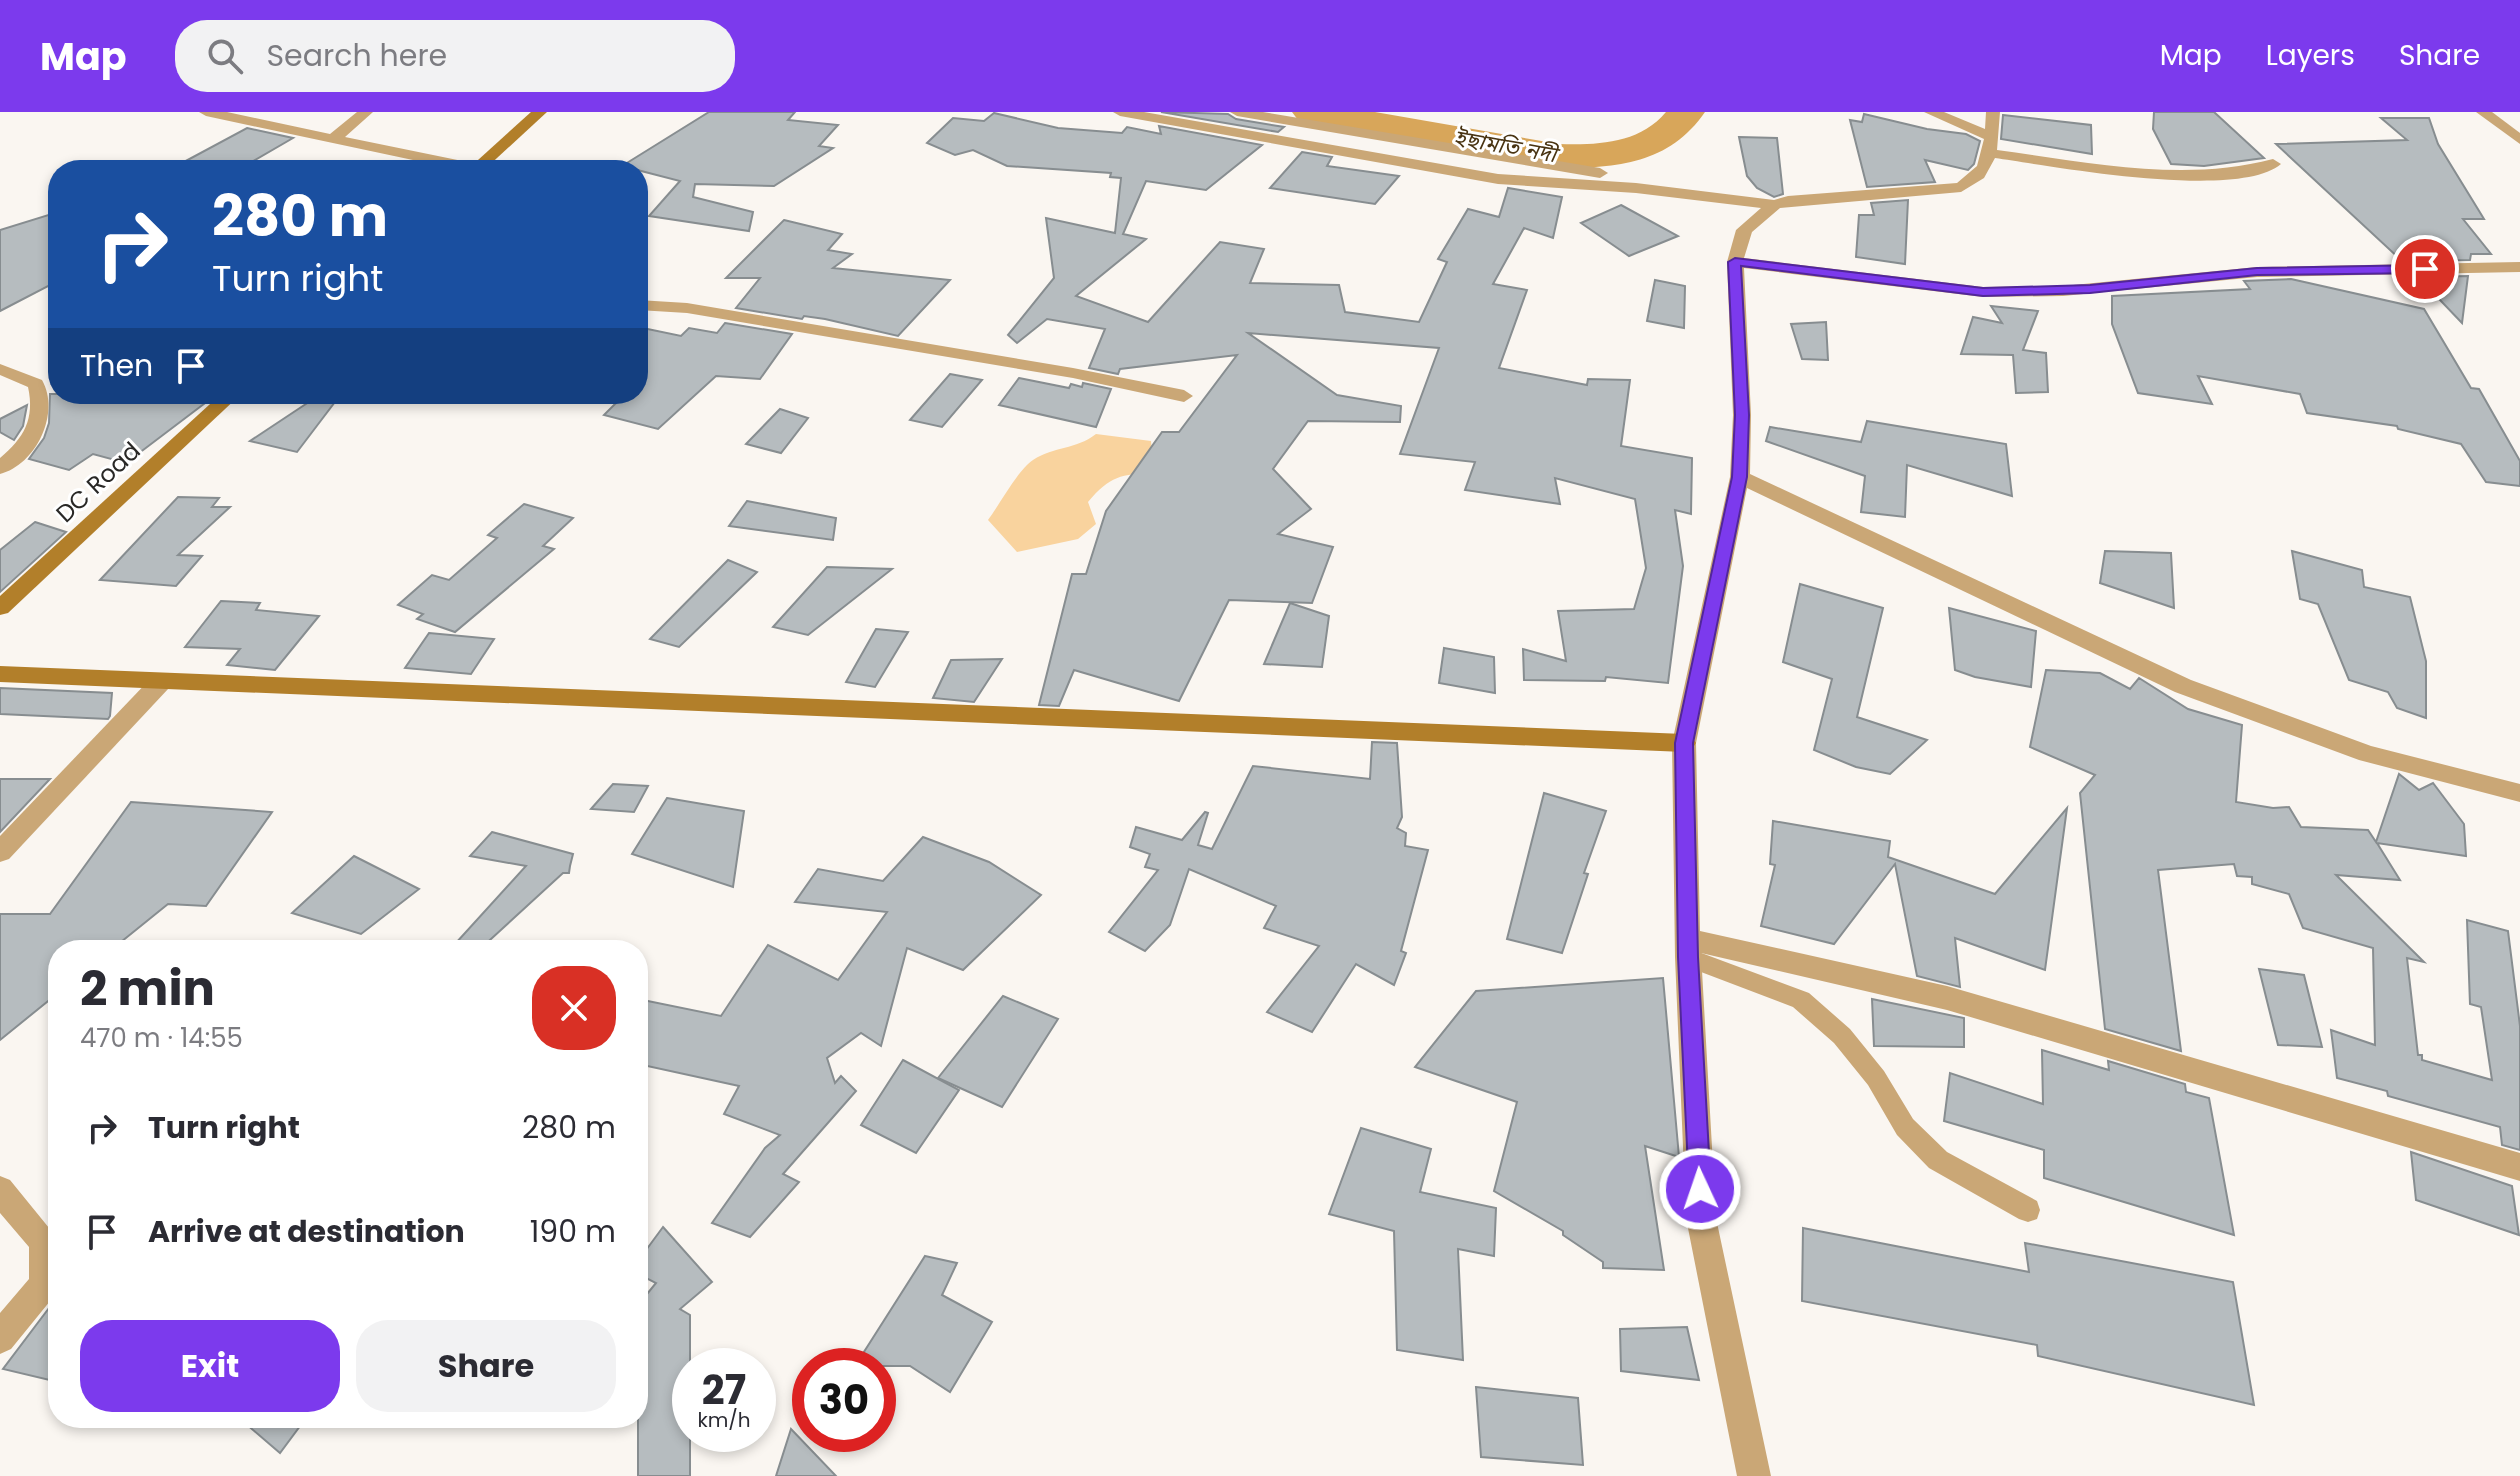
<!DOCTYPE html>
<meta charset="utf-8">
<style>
body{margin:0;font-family:Poppins,"Noto Sans Bengali",sans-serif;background:#f2f2f3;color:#2b2b33;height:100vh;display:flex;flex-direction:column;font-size:30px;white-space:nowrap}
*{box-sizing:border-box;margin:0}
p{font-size:26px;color:#7c7c81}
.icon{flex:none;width:44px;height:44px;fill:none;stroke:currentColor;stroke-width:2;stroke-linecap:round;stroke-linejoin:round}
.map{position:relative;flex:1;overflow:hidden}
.sheet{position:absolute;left:48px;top:828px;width:600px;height:488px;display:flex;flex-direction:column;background:#fff;border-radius:32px;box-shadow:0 4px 12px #0003}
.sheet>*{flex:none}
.hud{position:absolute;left:48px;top:48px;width:600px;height:244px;border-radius:32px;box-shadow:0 4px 12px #0003;background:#1a4fa0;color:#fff;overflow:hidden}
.speed{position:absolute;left:672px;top:1236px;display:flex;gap:16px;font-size:40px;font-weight:700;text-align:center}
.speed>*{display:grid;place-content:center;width:104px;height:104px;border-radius:50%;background:#fff;box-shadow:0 4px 12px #0003;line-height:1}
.speed small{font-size:20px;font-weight:400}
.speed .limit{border:12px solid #d22;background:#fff;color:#111}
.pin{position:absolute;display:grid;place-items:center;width:68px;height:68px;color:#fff;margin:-34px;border:4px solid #fff;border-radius:50%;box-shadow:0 2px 8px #0007}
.me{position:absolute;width:88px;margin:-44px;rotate:357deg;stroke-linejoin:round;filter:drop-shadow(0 0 6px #0008)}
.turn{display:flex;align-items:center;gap:28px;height:168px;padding:0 32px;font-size:36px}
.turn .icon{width:104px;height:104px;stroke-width:2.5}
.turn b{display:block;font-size:56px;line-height:68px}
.then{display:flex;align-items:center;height:76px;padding:0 32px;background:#0003;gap:16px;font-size:30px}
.round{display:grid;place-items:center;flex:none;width:84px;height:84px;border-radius:32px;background:#f2f2f3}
.head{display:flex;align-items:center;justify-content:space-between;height:136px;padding:0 32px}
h1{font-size:48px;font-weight:700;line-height:60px}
.button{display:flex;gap:16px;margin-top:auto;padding:16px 32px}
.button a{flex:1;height:92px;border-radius:32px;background:#7c3aed;color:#fff;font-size:32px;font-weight:700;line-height:92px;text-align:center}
.button a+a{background:#f2f2f3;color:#2b2b33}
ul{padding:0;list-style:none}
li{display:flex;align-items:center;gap:24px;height:104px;padding:0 32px}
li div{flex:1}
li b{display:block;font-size:30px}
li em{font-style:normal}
header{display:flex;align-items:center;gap:48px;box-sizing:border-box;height:112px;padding:0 40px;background:#7c3aed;color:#fff}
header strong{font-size:38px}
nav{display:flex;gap:44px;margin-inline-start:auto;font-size:28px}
.search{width:560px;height:72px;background:#f2f2f3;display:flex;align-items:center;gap:20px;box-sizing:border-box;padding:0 28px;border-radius:32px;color:#7c7c81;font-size:30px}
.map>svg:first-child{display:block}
</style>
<header>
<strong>Map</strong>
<div class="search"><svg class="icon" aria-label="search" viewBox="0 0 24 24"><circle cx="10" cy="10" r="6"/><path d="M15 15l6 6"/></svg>Search here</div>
<nav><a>Map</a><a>Layers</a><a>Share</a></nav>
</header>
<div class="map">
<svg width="2520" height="1364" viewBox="0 0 2520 1364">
<rect width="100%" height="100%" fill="#faf6f1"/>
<!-- green -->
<path fill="#f9d39e" d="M1096,322l55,7 3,32c-33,1 -44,3 -66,29l8,22 -18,15 -61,13 -29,-32c12,-16 30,-50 45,-60 22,-14 42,-10 63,-26z"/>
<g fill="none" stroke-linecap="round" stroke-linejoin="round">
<!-- river -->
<path fill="#d8a65a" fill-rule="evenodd" d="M1292,0h83l184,32c39,1 80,0 107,-32h39c-36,52 -88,56 -146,56l-248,-45 -13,-3z"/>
</g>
<!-- building -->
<g fill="#b6bcbf" stroke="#878d90" stroke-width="2">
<polygon points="709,0 795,0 788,8 838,13 819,34 833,36 774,74 695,72 693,85 753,100 749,119 649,104 680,69 622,54"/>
<polygon points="1161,0 1228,2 1236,7 1284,15 1278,20"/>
<polygon points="2154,0 2214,0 2264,46 2204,54 2171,52 2153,17"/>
<polygon points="994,1 1058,16 1122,21 1127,15 1161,22 1159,14 1262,33 1206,78 1146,69 1123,122 1146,127 1076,184 1148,210 1220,130 1264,137 1250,171 1339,173 1345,200 1419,210 1447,150 1438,147 1468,97 1499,105 1508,76 1562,85 1553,126 1524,116 1493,172 1527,178 1499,256 1587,273 1588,267 1630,268 1621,334 1692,346 1691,402 1675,398 1683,454 1668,571 1606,565 1605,569 1524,568 1523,537 1566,549 1558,499 1634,497 1646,456 1635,387 1555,366 1560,392 1465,378 1475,350 1400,342 1439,236 1248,221 1337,283 1401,294 1400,310 1308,309 1273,357 1311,397 1278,422 1333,435 1312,491 1229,488 1179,589 1074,558 1059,594 1039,593 1072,462 1086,462 1106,399 1162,320 1179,320 1237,243 1120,257 1118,262 1089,256 1105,217 1047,207 1017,231 1008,223 1054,166 1046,106 1115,121 1121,66 1110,65 1111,61 1007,54 973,38 955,43 927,31 953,6 984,9"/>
<polygon points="1864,2 1927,17 1966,22 1980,29 1974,52 1968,58 1925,48 1935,70 1867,75 1850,8 1862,10"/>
<polygon points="2003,3 2091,13 2092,42 2001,27"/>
<polygon points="2381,6 2429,6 2438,32 2484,107 2463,107 2491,142 2471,142 2470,148 2402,149 2276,32 2407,28"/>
<polygon points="247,16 293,26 238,58 169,58"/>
<polygon points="1739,25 1777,26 1783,82 1774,85 1757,76 1747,64"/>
<polygon points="1302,40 1332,45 1327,54 1399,64 1375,92 1270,76"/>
<polygon points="1908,88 1905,152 1856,145 1859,103 1874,103 1871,91"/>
<polygon points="1621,93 1678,124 1629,144 1581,111"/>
<polygon points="58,100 58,169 0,199 0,118"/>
<polygon points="784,108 842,122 828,138 852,142 833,156 950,168 898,224 825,207 804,204 802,207 736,196 760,166 726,166"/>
<polygon points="2468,164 2462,211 2418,165"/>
<polygon points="2291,167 2424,197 2471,276 2479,277 2520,349 2520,374 2486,370 2461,332 2398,317 2397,314 2307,301 2300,282 2198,264 2212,292 2138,281 2112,212 2112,184 2250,177 2244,169"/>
<polygon points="1655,168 1685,174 1684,216 1647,209"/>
<polygon points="1991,194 2038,199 2023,238 2046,241 2048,280 2016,281 2013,243 1961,242 1973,205 2002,211"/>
<polygon points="1826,210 1828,248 1802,247 1791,212"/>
<polygon points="725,211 792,222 760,267 716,264 658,317 604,303 625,282 638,282 638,215 681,224 689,216 717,221"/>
<polygon points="950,262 982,268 942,315 910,308"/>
<polygon points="1019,266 1069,276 1071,272 1082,275 1083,271 1111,277 1096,315 999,293"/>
<polygon points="50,282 217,282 126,351 93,342 69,358 29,347 44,326 49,311"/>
<polygon points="321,282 341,282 297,340 250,329"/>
<polygon points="27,293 23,314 14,328 0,320 0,307"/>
<polygon points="780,297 808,306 781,341 746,332"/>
<polygon points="1867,309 2006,332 2012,384 1907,353 1905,405 1861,400 1865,364 1766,329 1770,315 1861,330"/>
<polygon points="178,385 219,386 212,395 230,395 178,443 202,444 176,474 100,468"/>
<polygon points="747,389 836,406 833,428 729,414"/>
<polygon points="524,392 573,406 543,434 554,437 455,520 417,507 423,502 398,493 432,463 449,468 497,426 488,423"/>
<polygon points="35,410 66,420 0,480 0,438"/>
<polygon points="2105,439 2171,441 2174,496 2100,471"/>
<polygon points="2292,439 2362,458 2364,475 2410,485 2426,549 2426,606 2397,596 2388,580 2349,568 2318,492 2300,487"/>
<polygon points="728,448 757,460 679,535 650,527"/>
<polygon points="827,455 892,457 808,523 773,515"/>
<polygon points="1800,472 1883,496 1857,605 1927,628 1890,662 1856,655 1814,638 1832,567 1783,550"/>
<polygon points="221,489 260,491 256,498 319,504 275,558 227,553 240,537 185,535"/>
<polygon points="1290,491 1329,504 1322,555 1264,552"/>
<polygon points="1949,496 2036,519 2031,575 1975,565 1955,558"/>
<polygon points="876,517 908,520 875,575 846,570"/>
<polygon points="429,521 494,527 471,562 405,556"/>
<polygon points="1444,536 1494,545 1495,581 1439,571"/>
<polygon points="1002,547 974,590 933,586 951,548"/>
<polygon points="2046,558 2100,561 2130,577 2139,566 2188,597 2242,613 2236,690 2273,696 2289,695 2301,715 2368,718 2376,730 2399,662 2419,678 2433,671 2464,712 2466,744 2377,731 2400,768 2336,763 2424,850 2407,846 2418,943 2422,943 2422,948 2492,968 2481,895 2470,892 2467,808 2508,819 2520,914 2520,1038 2502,1033 2500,1015 2388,984 2387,979 2337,966 2331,918 2375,933 2373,836 2303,816 2289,782 2252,772 2252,765 2237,764 2234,752 2158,758 2181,939 2105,917 2080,681 2095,663 2030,635"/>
<polygon points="0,576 112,581 110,604 108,607 0,602"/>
<polygon points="1372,630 1397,631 1402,705 1397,716 1406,721 1405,734 1428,738 1401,839 1406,841 1394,873 1356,852 1312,920 1267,900 1319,834 1264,816 1276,794 1189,757 1170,813 1145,839 1109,820 1158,758 1145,755 1150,742 1130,735 1136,715 1182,728 1205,700 1208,701 1198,733 1212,737 1253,654 1370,667"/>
<polygon points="0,667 50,667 0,720"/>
<polygon points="613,672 648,674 634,700 591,697"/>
<polygon points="1544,681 1606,699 1584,761 1588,762 1562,841 1507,827"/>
<polygon points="667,686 744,699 733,775 632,742"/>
<polygon points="131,690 272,700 206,794 168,792 111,838 58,838 58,881 0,928 0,802 50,802"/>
<polygon points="2067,696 2045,858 1955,826 1960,875 1917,864 1895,752 1834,832 1761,814 1775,753 1770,752 1773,709 1890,729 1888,745 1995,782"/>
<polygon points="492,720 573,742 570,754 569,761 563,761 479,838 461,838 455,832 526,754 470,744"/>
<polygon points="923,725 989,750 1041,783 963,858 907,836 881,934 861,921 827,946 835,971 841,964 856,979 783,1062 799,1070 750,1125 712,1111 765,1036 780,1023 724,1002 739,974 638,952 638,887 721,904 768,833 838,868 887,800 795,790 818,757 883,769"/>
<polygon points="354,744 419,777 361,822 292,801"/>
<polygon points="2259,857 2304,863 2322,935 2278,933"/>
<polygon points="1663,866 1679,1045 1645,1034 1664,1158 1603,1156 1603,1150 1563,1123 1563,1119 1494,1079 1517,990 1415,955 1476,879"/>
<polygon points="1003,884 1058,907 1002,995 938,966"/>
<polygon points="1872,887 1964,906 1964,935 1874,934"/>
<polygon points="2042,938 2109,958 2108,949 2185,972 2186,980 2209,986 2234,1123 2044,1066 2044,1038 1944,1009 1950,961 2043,992"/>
<polygon points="903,948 959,978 916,1041 861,1013"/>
<polygon points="1361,1016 1431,1037 1420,1080 1496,1096 1494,1144 1458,1137 1463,1248 1397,1238 1394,1119 1329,1102"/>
<polygon points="2411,1040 2512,1074 2519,1123 2416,1088"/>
<polygon points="663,1115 712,1170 680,1197 690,1203 690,1364 638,1364 638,1193 656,1171 638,1162 638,1149"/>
<polygon points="1803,1116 2029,1160 2025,1131 2233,1170 2254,1293 2038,1244 2037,1233 1802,1189"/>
<polygon points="925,1144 957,1151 942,1183 992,1210 950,1280 910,1254 855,1254"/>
<polygon points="58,1184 58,1270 3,1257 52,1192"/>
<polygon points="1687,1215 1699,1268 1621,1259 1620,1217"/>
<polygon points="1476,1275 1578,1286 1583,1353 1481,1345"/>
<polygon points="239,1306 306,1306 280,1341"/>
<polygon points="791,1317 836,1364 776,1364"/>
</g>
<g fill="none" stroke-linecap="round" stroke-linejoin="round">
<!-- lane -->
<polygon fill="#caa776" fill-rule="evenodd" points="1688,836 1809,881 1850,917 1884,959 1913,1007 1947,1040 2037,1089 2040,1098 2037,1107 2028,1110 2019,1107 1929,1056 1897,1023 1868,973 1834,931 1793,895 1680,852 1677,845 1680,838"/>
<!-- street -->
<g fill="#caa776" fill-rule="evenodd">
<polygon points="199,0 227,0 330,22 357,0 373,0 345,25 477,52 485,57 460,58 206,4"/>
<path d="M1113,0h31l354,62 138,9 138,17 14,-4 169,-13 20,-17 7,-27 -60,-27h20l41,17 1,-17h14l-3,38c92,12 185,33 276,9l8,5c-43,37 -229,2 -286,-6l-11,20 -23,14 -181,16 -28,24 -8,26 239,29 80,-1 194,-19 263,-5v10l-263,5 -194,19 -80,1 -239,-29 7,147 -1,59 441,206 180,66 149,38v18l-161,-42 -184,-68 -428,-204 -51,255 4,188 247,55 573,167v28l-573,-171 -246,-57 15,265 55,258h-34l-51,-258 -11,-261 -3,-214 58,-266 3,-62 -6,-153 9,-32 25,-22 -125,-15 -138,-9 -378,-68z"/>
<polygon points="1230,0 1263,0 1600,56 1608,61 1600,66 1237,4"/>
<polygon points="2476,0 2492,0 2520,21 2520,32"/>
<polygon points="638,188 687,191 1073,256 1184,278 1193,284 1184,290 1073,266 687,201 638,198"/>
<path d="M0,252l42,16c19,33 -6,85 -42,94v-16c24,-20 35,-39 28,-71l-28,-12z"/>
<polygon points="161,562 169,564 172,570 169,576 9,747 0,750 0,724 153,564"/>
<polygon points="0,1064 10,1068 58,1127 58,1175 55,1183 11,1237 0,1242 0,1201 29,1167 29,1135 0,1101"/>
</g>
<!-- secondary -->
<g fill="#b27f2a" fill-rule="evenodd">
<polygon points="531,0 547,0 484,58 467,58"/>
<polygon points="221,282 241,282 8,501 0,503 0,484"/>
<polygon points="0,554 1684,622 1692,625 1696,631 1692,637 1684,640 0,570"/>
</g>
</g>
<!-- route -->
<polygon fill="#7c3aed" stroke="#51269a" stroke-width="2" points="1735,146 1983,176 2090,173 2257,156 2425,153 2432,157 2425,161 2257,163 2090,181 1983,184 1741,154 1749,303 1747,365 1693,631 1698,845 1711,1077 1708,1084 1700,1088 1692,1084 1689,1077 1678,845 1675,631 1732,365 1735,303 1728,150"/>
<g text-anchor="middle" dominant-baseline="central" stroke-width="6" stroke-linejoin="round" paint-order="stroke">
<!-- far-water labels -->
<g font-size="22" font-style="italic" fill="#493413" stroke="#fff">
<text transform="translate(1505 34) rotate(10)">ইছামতি নদী</text>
</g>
<!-- street labels -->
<g font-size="24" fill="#292826" stroke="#fff">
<text transform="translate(98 370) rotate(-43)">DC Road</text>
</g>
</g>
</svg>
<div class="speed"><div>27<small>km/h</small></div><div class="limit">30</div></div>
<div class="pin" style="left:2425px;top:157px;background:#d93025"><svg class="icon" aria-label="arrive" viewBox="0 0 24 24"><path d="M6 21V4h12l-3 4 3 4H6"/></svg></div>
<svg class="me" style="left:1700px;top:1077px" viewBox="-20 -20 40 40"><circle r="17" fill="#7c3aed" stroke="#fff" stroke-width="3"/><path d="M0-11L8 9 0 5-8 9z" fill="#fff"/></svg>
<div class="hud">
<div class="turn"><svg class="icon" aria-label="right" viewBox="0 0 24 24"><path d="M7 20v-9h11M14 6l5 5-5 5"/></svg><div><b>280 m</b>Turn right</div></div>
<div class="then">Then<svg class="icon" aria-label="arrive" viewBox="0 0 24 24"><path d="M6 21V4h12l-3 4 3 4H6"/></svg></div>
</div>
<section class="sheet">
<div class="head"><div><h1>2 min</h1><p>470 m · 14:55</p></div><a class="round" style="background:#d93025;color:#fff"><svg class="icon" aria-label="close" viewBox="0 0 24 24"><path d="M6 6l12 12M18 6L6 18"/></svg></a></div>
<ul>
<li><svg class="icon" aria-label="right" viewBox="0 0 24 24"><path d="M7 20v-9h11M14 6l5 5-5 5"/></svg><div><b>Turn right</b></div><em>280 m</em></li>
<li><svg class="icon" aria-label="arrive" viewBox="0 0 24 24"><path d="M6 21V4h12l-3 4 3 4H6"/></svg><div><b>Arrive at destination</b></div><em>190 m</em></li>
</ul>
<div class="button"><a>Exit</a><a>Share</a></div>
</section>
</div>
